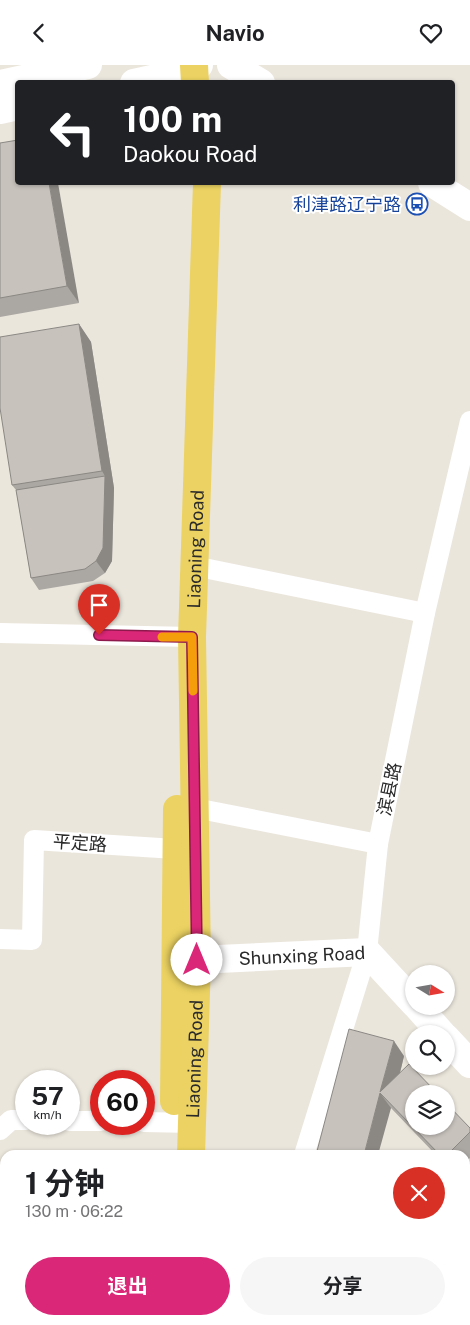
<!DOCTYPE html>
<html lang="zh">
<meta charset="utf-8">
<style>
body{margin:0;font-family:"Public Sans","Noto Sans SC",sans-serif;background:#f6f6f6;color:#202124;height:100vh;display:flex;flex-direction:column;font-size:19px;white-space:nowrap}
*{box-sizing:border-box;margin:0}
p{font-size:16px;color:#757577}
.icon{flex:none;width:28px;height:28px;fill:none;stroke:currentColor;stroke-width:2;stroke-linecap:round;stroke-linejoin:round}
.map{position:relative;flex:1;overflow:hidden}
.side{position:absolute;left:0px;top:1085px;width:470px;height:175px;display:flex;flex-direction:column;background:#fff;border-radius:15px 15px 0 0;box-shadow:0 1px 4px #0004}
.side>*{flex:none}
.top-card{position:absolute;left:15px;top:15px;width:440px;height:105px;border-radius:5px;box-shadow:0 1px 4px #0004;background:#202124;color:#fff;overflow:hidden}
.needle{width:32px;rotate:101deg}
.tools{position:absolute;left:405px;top:900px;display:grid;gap:10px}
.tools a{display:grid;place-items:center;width:50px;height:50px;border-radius:50%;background:#fff;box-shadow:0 1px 4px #0004;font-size:25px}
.speed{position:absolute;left:15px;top:1005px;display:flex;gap:10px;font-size:25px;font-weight:700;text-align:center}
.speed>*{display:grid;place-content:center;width:65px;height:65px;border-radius:50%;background:#fff;box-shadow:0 1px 4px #0004;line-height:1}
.speed small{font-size:12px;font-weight:400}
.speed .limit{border:8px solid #d22;background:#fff;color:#111}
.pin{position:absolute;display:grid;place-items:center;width:42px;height:42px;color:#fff;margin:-51px -21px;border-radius:50% 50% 50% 0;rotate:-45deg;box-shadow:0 0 5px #0007}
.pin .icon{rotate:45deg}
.me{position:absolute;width:55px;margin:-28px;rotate:0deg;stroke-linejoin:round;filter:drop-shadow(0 0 4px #0008)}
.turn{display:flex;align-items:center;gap:18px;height:105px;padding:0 25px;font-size:22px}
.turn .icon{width:65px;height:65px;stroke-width:2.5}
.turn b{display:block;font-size:35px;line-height:42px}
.round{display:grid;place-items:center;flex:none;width:52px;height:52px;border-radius:26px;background:#f6f6f6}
.summary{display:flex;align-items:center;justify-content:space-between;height:85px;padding:0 25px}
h1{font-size:30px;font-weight:700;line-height:38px}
.button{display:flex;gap:10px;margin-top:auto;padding:10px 25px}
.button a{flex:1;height:58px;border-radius:30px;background:#db2777;color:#fff;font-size:20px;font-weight:700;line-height:58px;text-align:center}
.button a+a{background:#f6f6f6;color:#202124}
header{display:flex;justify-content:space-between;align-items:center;height:65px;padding:0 25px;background:#fff;font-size:22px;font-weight:700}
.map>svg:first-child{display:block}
</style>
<header><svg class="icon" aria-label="back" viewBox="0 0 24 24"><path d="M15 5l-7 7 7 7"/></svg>Navio<svg class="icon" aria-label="heart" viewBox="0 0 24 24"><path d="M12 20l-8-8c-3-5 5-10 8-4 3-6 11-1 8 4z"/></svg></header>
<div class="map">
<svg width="470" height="1260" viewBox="0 0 470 1260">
<rect width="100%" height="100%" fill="#ebe6dc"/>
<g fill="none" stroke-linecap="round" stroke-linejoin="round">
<!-- street -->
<g stroke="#fff" stroke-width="20">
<polyline points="194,501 425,548"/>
<polyline points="0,568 192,572"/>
<polyline points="195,743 378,779"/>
<polyline points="0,874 32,875 34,775 191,785"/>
<polyline points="69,1056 101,1056"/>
<polyline points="144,1057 192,1058"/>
<polyline points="0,1065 11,1055 26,1055"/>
<polyline points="304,1090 367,887 378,779 425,548 470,356"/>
</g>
<!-- secondary -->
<g stroke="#fff" stroke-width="28">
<polyline points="231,0 261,18"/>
<polyline points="134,18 195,4 199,0"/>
<polyline points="0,19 88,0"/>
<polyline points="0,45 18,41"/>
<polyline points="432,118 470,142"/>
<path id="s1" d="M197,895l170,-8 47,51"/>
<polyline points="417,941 442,969"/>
<polyline points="446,973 470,999"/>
<polyline points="465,1122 470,1118"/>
<polyline points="318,1260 323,1255"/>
</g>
<!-- primary -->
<g stroke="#ebd262" stroke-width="28">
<polyline points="194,0 195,18"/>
<polyline points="174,1036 177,744"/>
<path id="s2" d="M191,1090l6,-195 -5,-323 15,-454"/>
<polyline points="186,1260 186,1255"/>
</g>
</g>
<!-- wall -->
<g fill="#aba7a2">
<polygon points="0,78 79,238 0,252"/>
<polygon points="79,259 91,277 114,423 112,496 105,508 93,516 39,525 31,513 16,425 12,420"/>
<polygon points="404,991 400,1008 470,1063 470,1093 465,1098 465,1090 436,1090 391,1043 316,1090"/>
<polygon points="470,1156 470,1260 359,1260 364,1255 465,1255 465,1161"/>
<polygon points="202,1255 276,1255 274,1260 204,1260 202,1256"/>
</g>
<!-- shaded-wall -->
<g fill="#8b8884">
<polygon points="49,118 58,118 79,238 67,221"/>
<polygon points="79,259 91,277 114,423 112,496 105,508 96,496 105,411 102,406"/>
<polygon points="394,976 404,991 392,1040 380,1027"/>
<polygon points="380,1028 391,1043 378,1090 364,1090"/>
<polygon points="109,1255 117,1255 117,1260 110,1260"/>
<polygon points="261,1255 276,1255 274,1260 259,1260"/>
</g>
<!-- building -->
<g fill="#c7c2bc" stroke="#8b8884">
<polygon points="18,75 18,118 49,118 67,221 0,233 0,78"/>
<polygon points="79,259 102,406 12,420 0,343 0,272"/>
<polygon points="105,411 103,483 96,496 85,504 31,513 16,425"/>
<polygon points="349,964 394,976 380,1027 409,999 438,1029 414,1029 414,1061 446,1061 446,1038 470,1063 470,1067 447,1090 440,1090 380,1028 364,1090 316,1090"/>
<polygon points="87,1088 115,1090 87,1090"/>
<polygon points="4,1103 5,1104 5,1255 109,1255 110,1260 0,1260 0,1107"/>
<polygon points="470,1156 470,1241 465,1246 465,1161"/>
<polygon points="202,1255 261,1255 259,1260 214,1260 202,1256"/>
<polygon points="364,1255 455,1255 450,1260 359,1260"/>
</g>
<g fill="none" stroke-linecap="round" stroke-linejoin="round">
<!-- route casing -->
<g stroke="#8e194d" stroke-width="12">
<polyline id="route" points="99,570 192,572 197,895"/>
</g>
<!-- route -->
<use href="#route" stroke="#db2777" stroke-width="9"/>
<!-- slow -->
<polyline stroke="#f59e0b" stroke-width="9" points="162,572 192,572 193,626"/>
</g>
<!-- icons -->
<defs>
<g id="bus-ring" transform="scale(1.125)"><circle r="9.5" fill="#fff" stroke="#1a4fb4" stroke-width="1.5"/><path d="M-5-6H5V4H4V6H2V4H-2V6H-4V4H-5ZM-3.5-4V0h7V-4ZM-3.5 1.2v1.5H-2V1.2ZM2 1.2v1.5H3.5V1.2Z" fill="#1a4fb4"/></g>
</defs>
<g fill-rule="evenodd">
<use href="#bus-ring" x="417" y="139"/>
</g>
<g text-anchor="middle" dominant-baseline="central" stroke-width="4" stroke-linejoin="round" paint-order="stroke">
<!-- transit labels -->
<g font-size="18" fill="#164399" stroke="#fff" text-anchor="end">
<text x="401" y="139">利津路辽宁路</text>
</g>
<!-- street labels -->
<g font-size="18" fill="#2a2a2a" stroke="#fff">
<text stroke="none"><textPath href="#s2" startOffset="606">Liaoning Road</textPath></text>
<text transform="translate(389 724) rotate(-78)">滨县路</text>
<text transform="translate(80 778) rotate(4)">平定路</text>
<text stroke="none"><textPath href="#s1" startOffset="105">Shunxing Road</textPath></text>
<text stroke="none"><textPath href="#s2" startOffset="96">Liaoning Road</textPath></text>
</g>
</g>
</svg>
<div class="tools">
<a><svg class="needle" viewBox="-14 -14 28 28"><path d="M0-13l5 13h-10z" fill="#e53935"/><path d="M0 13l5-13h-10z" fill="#757577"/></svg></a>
<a><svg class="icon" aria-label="search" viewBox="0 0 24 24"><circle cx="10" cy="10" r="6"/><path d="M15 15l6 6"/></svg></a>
<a><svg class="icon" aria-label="layers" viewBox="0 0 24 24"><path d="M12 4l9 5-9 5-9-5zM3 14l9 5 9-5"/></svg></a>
</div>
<div class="speed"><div>57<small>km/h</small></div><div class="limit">60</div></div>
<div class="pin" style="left:99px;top:570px;background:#d93025"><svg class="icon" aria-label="arrive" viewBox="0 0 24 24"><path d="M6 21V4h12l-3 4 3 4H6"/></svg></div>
<svg class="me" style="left:197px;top:895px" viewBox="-20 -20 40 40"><circle r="19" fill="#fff"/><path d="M0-13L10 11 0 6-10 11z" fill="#db2777"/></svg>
<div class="top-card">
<div class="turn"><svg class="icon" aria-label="left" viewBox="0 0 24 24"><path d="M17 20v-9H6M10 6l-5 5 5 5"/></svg><div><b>100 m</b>Daokou Road</div></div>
</div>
<section class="side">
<div class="summary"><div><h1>1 分钟</h1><p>130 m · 06:22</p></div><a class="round" style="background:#d93025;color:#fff"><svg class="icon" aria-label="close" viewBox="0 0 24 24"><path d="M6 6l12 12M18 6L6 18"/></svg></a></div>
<div class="button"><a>退出</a><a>分享</a></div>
</section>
</div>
